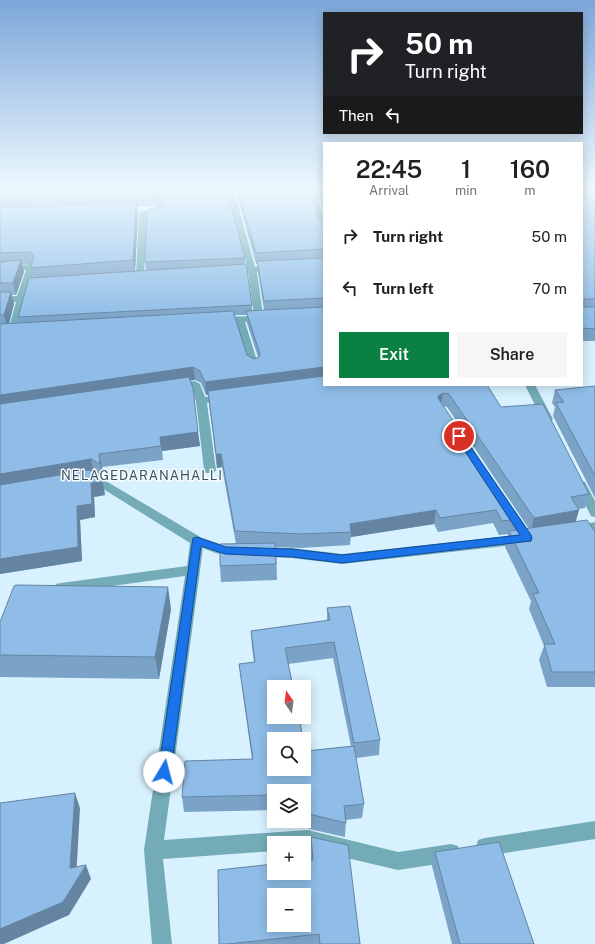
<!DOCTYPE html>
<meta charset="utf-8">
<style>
body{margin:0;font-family:"Public Sans",sans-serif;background:#f6f6f6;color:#202124;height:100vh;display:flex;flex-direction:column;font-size:15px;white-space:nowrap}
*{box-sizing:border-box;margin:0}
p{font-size:13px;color:#757577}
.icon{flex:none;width:22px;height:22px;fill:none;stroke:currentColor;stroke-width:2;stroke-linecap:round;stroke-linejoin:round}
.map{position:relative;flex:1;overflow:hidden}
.panel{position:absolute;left:323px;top:142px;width:260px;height:244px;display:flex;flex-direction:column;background:#fff;border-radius:0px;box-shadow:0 2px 10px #0003}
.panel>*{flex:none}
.banner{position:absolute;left:323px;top:12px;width:260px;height:122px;border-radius:0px;box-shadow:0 2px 10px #0003;background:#202124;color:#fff;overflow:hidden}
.needle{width:26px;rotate:346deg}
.buttons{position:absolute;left:267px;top:680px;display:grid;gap:8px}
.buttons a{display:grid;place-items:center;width:44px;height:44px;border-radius:0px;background:#fff;box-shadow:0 2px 10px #0003;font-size:20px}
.pin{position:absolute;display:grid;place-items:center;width:34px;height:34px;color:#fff;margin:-17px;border:2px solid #fff;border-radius:50%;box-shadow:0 1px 4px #0007}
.me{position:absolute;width:44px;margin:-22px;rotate:8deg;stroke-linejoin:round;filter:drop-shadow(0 0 3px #0008)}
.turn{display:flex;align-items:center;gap:14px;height:84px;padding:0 16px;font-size:18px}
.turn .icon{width:52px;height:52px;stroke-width:2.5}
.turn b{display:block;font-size:28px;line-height:34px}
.then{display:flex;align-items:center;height:38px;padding:0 16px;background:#0003;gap:8px;font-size:15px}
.eta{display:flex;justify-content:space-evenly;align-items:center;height:68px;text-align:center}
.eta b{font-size:24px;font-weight:600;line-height:28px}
.cta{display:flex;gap:8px;margin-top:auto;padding:8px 16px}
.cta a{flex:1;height:46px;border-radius:0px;background:#0b8043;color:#fff;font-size:16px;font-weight:600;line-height:46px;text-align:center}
.cta a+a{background:#f6f6f6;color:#202124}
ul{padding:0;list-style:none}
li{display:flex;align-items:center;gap:12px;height:52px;padding:0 16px}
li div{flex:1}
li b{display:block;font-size:15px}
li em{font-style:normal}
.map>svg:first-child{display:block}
</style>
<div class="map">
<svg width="595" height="944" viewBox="0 0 595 944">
<rect width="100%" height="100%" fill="#d8f1fe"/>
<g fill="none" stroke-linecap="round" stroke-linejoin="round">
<!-- minor -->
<g fill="#73acb7" fill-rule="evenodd">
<polygon points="220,188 252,188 249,190 234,191 255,267 274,265 278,268 274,271 257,272 263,315 268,318 263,321 245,322 259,367 254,370 249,367 235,322 219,323 214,320 219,317 254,316 248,272 232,274 228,271 232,268 247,267 227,191 211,193 207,191 211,189"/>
<polygon points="308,188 315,188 324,218 324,233 320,231"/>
<polygon points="179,193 182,193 182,197 164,198 162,213 147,216 144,275 140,278 137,277 136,275 139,214 140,212 155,209 158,194"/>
<polygon points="31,264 35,267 31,281 42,280 46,283 42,286 30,286 18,331 13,334 10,333 8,331 16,302 0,303 0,297 17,296 26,270 0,272 0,266"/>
<polygon points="195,381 200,384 205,397 224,395 229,398 224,401 207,403 216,470 214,473 206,473 204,470 196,401 191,388 175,390 170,387 175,384"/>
<polygon points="525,385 535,385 553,419 551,421 543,421"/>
<path d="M94,474l108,64 24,8 15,2 2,3 -2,3c-14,5 -26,-1 -38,-6l-39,292 144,-10 90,22 53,-8 7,2 2,7 -2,7 -7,2 -53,8 -94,-22v-5h-30v8l-111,8 9,85h-20l-8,-94 41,-274 -124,17 -5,-1 -2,-4 2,-4 5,-1 126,-17 3,-23 -98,-61h-8l-2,-3 2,-3z"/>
<polygon points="581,481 585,482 595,501 595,517 591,516 575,485 577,482"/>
<polygon points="509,507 513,508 532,535 534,538 532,541 523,544 342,564 292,558 261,557 256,555 254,552 256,549 261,547 292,548 342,554 518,535 503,511 505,508"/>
<polygon points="595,522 595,532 576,535 571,533 570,530 571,527"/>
<polygon points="595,821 595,839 485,856 478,854 476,847 478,840 485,838"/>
</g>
</g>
<!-- wall -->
<g fill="#7ba3c7" fill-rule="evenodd">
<path d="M0,188h226l19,70v6l7,41v6l12,-1 -6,-38 -1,-8h-1l-20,-72v-4h74l9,32 5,3v162h163l14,22 88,87 -4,14 -7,1 1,1 -4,12 20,10v155h-48l-8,-27 5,-14 -15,-37 2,-8 -26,-54 3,-13 -9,1 -6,-12 -55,9 -4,-8 -83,13 -1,8 -49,3 -25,-1 1,33 -56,2 -1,-16 16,-22 -14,-77 -5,1 -9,-73h-2l-5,-12 -6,-3h-5l10,66 -38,5 1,9 -61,7 1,11 -10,-5 9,5 3,17 -11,2 1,20 -15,3 2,41 -82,13zM176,191l-13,15 -18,56 1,8 -11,1 3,-57 -1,-8h17l4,-13zM22,264h9l-1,4 3,10 -15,39 1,6h-10l5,-19 -2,-9h4l8,-23zM235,315h12v8l11,34 -4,2 -7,-4zM443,406l4,1 82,122 -13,1 3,-11z"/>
<polygon points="317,188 324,188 324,213"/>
<rect x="582" y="188" width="13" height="153"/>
<polygon points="595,386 595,498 553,416 555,407 552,403 555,390"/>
<path d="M327,608l53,132 -1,15 -23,3 8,46 -2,14 -16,2 -1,17 -36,-8 -1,-5h-9v-3h5v-30h-30v19l-90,2 -2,-15 70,-37 -11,-80 -2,-16 15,-2 -2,-15 -1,-16 76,-10zM333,658l18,88 -45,5 -18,-87z"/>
<polygon points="171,609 159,679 0,677 0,622"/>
<polygon points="311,837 360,944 219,944 311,860"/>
<polygon points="435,852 534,944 452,944 432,866"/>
</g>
<!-- shaded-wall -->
<g fill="#6484a2">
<polygon points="155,188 206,188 158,193 154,206 152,195"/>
<polygon points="136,203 138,214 135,272 133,260"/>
<polygon points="21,260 24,272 16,295 13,283"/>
<polygon points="11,292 14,304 8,328 4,315"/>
<polygon points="193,367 195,380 0,408 0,395"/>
<polygon points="324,367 324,380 206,395 205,382"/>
<polygon points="443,393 441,406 436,409 438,396"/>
<polygon points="198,432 200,446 162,451 163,460 160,437"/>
<polygon points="99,454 102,467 103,478 100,464"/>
<polygon points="216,454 221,454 222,467 217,468"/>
<polygon points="91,459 94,473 0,489 0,474"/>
<polygon points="102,478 105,495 94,497 95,517 80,520 82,561 0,574 0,559 77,506 91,483"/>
<polygon points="436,510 434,524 351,537 351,532 350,524"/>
<polygon points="579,510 575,524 531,531 534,518"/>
<polygon points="168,587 171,609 159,679 155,657"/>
<polygon points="75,793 80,808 76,880 86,865 91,879 69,915 4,944 0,944 0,929 70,868"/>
</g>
<!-- building -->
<g fill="#8fbde7" stroke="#6484a2" fill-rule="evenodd">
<polygon points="0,188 155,188 152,195 0,201"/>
<polygon points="203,188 226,188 245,258 145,262 147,210 163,206 165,192"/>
<polygon points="237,188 310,188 319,220 324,223 324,249 256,253"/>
<polygon points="320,188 324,188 324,201"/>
<polygon points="582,188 595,188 595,299 584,299 584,307 595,307 595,329 582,328"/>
<polygon points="136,203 133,260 30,268 34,256 31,252 0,253 0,207"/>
<polygon points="324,258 324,298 264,301 257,261"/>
<polygon points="21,260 13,283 0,283 0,262"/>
<polygon points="246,264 252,305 18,317 29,278"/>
<polygon points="0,292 11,292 4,315 0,315"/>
<polygon points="324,307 324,367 205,382 200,371 193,367 0,395 0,324 233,311 247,355 254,359 259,357 260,354 246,311"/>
<polygon points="324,376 324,385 487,385 501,407 543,404 589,494 571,497 579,510 534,518 449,394 443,393 438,396 438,398 519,519 502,521 496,510 440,518 436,510 350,524 351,532 301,534 235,531 221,454 216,454 208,391"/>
<polygon points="189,377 193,388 198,432 160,437 161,446 99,454 100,464 91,459 0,474 0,404"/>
<polygon points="595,386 595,476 556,403 564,402 555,390"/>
<polygon points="89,470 102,478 102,482 91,483 92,504 77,506 78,547 0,559 0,485"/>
<polygon points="587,520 595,532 595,672 552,672 544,644 555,644 533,594 539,593 509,531"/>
<polygon points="275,543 276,564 220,566 220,544"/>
<polygon points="16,585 168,587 155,657 0,655 0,622 14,586"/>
<polygon points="350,606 380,740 354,743 334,642 285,648 293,687 274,687 274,717 299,717 303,739 274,739 274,769 304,769 304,742 306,751 354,746 364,804 344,806 346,823 309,814 309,809 304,809 304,791 274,791 274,795 182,797 185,761 253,759 239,664 255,662 251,631 330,620 327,608"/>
<polygon points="75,793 70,868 86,865 63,902 0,929 0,803"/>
<path d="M311,837l37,8 12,99h-40l-1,-10 -91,10h-9l-1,-74 56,-6v9h30v-12l9,-1zM274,895h30v30h-30z"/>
<polygon points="499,842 534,944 460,944 435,852"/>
</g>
<!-- sky -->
<linearGradient id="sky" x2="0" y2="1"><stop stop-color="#7ca6d9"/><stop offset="0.59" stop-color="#edf9ff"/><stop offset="1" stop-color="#edf9ff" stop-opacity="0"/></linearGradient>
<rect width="595" height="320" fill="url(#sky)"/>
<!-- route -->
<polygon fill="#1a73e8" stroke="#114b97" points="459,433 462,434 531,535 532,538 531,541 342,563 292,557 225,554 201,546 171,772 169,777 164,779 160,777 158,772 193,538 197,537 226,547 292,549 342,555 520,535 455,436"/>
<g text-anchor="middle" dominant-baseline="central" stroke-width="3" stroke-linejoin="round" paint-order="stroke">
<!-- neighbourhood labels -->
<g font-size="13" letter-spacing="1" fill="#3d525c" stroke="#f6fbfd">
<text x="142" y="475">NELAGEDARANAHALLI</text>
</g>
</g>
</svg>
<div class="buttons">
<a><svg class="needle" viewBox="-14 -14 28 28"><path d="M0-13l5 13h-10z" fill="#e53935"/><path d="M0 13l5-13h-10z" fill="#757577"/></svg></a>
<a><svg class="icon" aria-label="search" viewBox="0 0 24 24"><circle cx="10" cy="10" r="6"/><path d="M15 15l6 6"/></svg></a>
<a><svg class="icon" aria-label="layers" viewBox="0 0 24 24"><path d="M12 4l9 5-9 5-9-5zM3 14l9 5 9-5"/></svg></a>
<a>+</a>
<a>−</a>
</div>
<div class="pin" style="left:459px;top:436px;background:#d93025"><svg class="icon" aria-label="arrive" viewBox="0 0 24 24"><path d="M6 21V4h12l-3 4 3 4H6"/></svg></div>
<svg class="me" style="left:164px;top:772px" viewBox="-20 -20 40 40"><circle r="19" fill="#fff"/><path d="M0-13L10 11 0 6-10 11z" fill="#1a73e8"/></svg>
<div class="banner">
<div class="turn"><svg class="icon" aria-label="right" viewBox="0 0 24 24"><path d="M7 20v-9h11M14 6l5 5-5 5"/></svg><div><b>50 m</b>Turn right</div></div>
<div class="then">Then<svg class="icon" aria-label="left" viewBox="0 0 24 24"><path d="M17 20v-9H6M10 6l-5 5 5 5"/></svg></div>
</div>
<section class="panel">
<div class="eta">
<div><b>22:45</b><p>Arrival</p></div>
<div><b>1</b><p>min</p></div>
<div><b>160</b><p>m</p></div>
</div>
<ul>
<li><svg class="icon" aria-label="right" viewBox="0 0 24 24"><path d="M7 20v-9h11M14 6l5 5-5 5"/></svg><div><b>Turn right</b></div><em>50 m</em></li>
<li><svg class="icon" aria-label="left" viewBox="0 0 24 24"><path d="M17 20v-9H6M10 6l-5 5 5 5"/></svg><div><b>Turn left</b></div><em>70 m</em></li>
</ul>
<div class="cta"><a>Exit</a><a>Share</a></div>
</section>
</div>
